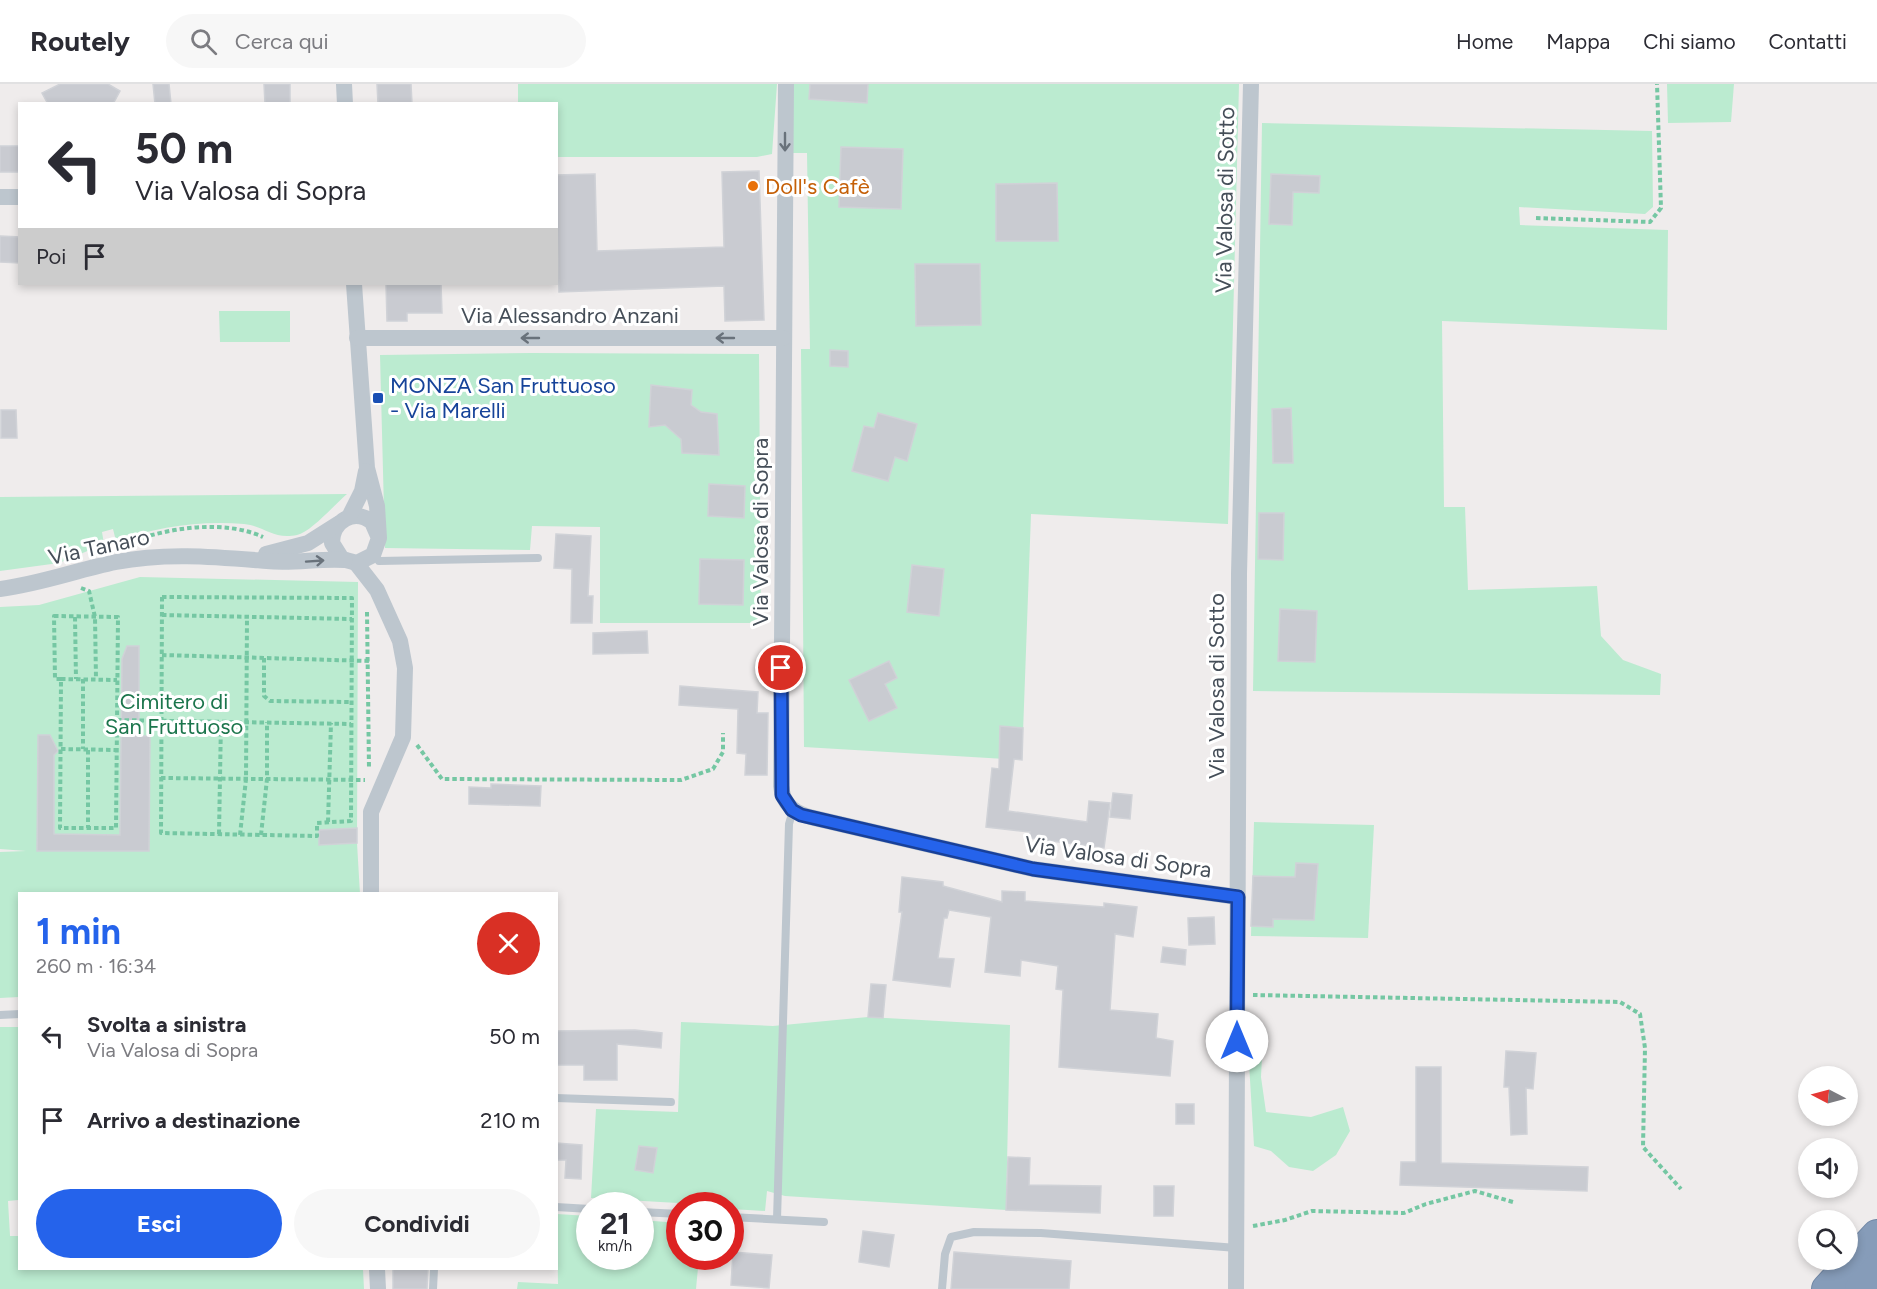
<!DOCTYPE html>
<html lang="it">
<meta charset="utf-8">
<style>
body{margin:0;font-family:Figtree,sans-serif;background:#f7f7f7;color:#2b2b33;height:100vh;display:flex;flex-direction:column;font-size:22px;white-space:nowrap}
*{box-sizing:border-box;margin:0}
p{font-size:20px;color:#7c7c81}
.icon{flex:none;width:33px;height:33px;fill:none;stroke:currentColor;stroke-width:2;stroke-linecap:round;stroke-linejoin:round}
.map{position:relative;flex:1;overflow:hidden}
.side{position:absolute;left:18px;top:808px;width:540px;height:378px;display:flex;flex-direction:column;background:#fff;border-radius:0px;box-shadow:0 3px 9px #0003}
.side>*{flex:none}
.top-card{position:absolute;left:18px;top:18px;width:540px;height:183px;border-radius:0px;box-shadow:0 3px 9px #0003;background:#fff;color:#2b2b33;overflow:hidden}
.needle{width:39px;rotate:276deg}
.tools{position:absolute;left:1798px;top:982px;display:grid;gap:12px}
.tools a{display:grid;place-items:center;width:60px;height:60px;border-radius:50%;background:#fff;box-shadow:0 3px 9px #0003;font-size:30px}
.speed{position:absolute;left:576px;top:1108px;display:flex;gap:12px;font-size:30px;font-weight:700;text-align:center}
.speed>*{display:grid;place-content:center;width:78px;height:78px;border-radius:50%;background:#fff;box-shadow:0 3px 9px #0003;line-height:1}
.speed small{font-size:15px;font-weight:400}
.speed .limit{border:9px solid #d22;background:#fff;color:#111}
.pin{position:absolute;display:grid;place-items:center;width:51px;height:51px;color:#fff;margin:-26px;border:3px solid #fff;border-radius:50%;box-shadow:0 2px 6px #0007}
.me{position:absolute;width:66px;margin:-33px;rotate:0deg;stroke-linejoin:round;filter:drop-shadow(0 0 4px #0008)}
.turn{display:flex;align-items:center;gap:21px;height:126px;padding:0 18px;font-size:27px}
.turn .icon{width:78px;height:78px;stroke-width:2.5}
.turn b{display:block;font-size:42px;line-height:51px}
.then{display:flex;align-items:center;height:57px;padding:0 18px;background:#0003;gap:12px;font-size:22px}
.round{display:grid;place-items:center;flex:none;width:63px;height:63px;border-radius:32px;background:#f7f7f7}
.headline{display:flex;align-items:center;justify-content:space-between;height:102px;padding:0 18px}
h1{font-size:36px;font-weight:700;line-height:45px;color:#2563eb}
.action{display:flex;gap:12px;margin-top:auto;padding:12px 18px}
.action a{flex:1;height:69px;border-radius:36px;background:#2563eb;color:#fff;font-size:24px;font-weight:700;line-height:69px;text-align:center}
.action a+a{background:#f7f7f7;color:#2b2b33}
ul{padding:0;list-style:none}
li{display:flex;align-items:center;gap:18px;height:84px;padding:0 18px}
li div{flex:1}
li b{display:block;font-size:22px}
li em{font-style:normal}
header{display:flex;align-items:center;gap:36px;box-sizing:border-box;height:84px;padding:0 30px;background:#fff;border-bottom:2px solid #e1e1e2}
header strong{font-size:28px}
nav{display:flex;gap:33px;margin-inline-start:auto;font-size:21px}
.search{width:420px;height:54px;background:#f7f7f7;display:flex;align-items:center;gap:15px;box-sizing:border-box;padding:0 21px;border-radius:33px;color:#7c7c81;font-size:22px}
.map>svg:first-child{display:block}
</style>
<header>
<strong>Routely</strong>
<div class="search"><svg class="icon" aria-label="search" viewBox="0 0 24 24"><circle cx="10" cy="10" r="6"/><path d="M15 15l6 6"/></svg>Cerca qui</div>
<nav><a>Home</a><a>Mappa</a><a>Chi siamo</a><a>Contatti</a></nav>
</header>
<div class="map">
<svg width="1877" height="1205" viewBox="0 0 1877 1205">
<rect width="100%" height="100%" fill="#efecec"/>
<!-- green -->
<g fill="#bbebd0">
<polygon points="518,0 777,0 772,70 757,73 557,73 556,20 518,19"/>
<polygon points="791,0 1239,0 1228,440 1031,430 1022,676 804,663 801,265 810,265 807,69 793,69"/>
<polygon points="1667,0 1734,0 1731,38 1668,39"/>
<polygon points="1262,39 1652,47 1653,123 1645,130 1519,123 1520,141 1668,146 1667,246 1442,237 1444,423 1465,423 1468,506 1597,502 1601,552 1623,576 1661,590 1660,611 1253,607"/>
<polygon points="219,227 290,227 290,258 220,258"/>
<polygon points="531,269 759,270 761,539 600,539 600,443 532,442 530,466 385,464 380,271"/>
<path d="M347,410c-13,11 -36,38 -50,41 -24,5 -33,-9 -53,-11 -42,-4 -89,3 -128,17l-3,-12 -11,3 2,12 -45,19 -59,8v-74z"/>
<polygon points="140,493 358,498 357,759 360,810 20,810 19,913 0,914 0,768 26,767 0,765 0,523 39,521"/>
<polygon points="1254,738 1374,741 1368,854 1251,852"/>
<polygon points="868,933 1010,941 1006,1126 785,1112 767,1107 765,1127 731,1125 730,1122 591,1114 596,1025 678,1028 681,938 773,942"/>
<polygon points="0,943 19,943 18,1116 8,1117 10,1152 19,1152 20,1185 363,1185 364,1205 0,1205"/>
<polygon points="1247,946 1263,952 1261,993 1266,1028 1311,1033 1343,1023 1350,1047 1336,1071 1313,1087 1289,1083 1271,1067 1254,1062"/>
<polygon points="557,1130 589,1132 590,1173 640,1173 641,1136 679,1139 680,1173 699,1173 696,1205 517,1205 518,1198 558,1200"/>
</g>
<!-- building -->
<g fill="#c9cbd1" stroke="#d0d2d7" stroke-width="1.5">
<polygon points="60,0 108,0 120,7 113,20 48,20 42,9"/>
<polygon points="153,0 169,0 171,20 155,20"/>
<polygon points="264,0 290,0 290,20 265,20"/>
<polygon points="377,0 411,0 412,20 378,20"/>
<polygon points="810,0 868,0 867,19 809,15"/>
<rect x="0" y="62" width="20" height="26"/>
<polygon points="841,63 903,65 901,125 839,123"/>
<polygon points="759,87 764,236 725,237 724,202 559,208 556,91 595,90 597,167 724,163 722,88"/>
<polygon points="1271,90 1320,92 1319,109 1293,108 1292,141 1269,140"/>
<polygon points="1057,99 1058,157 996,157 996,100"/>
<polygon points="0,152 20,153 20,179 0,178"/>
<polygon points="915,180 980,180 981,241 916,242"/>
<polygon points="386,200 441,200 442,229 407,229 407,237 387,237"/>
<polygon points="830,266 848,267 848,283 830,282"/>
<polygon points="651,301 692,306 691,321 701,328 717,330 719,371 682,369 681,355 665,341 649,343"/>
<polygon points="1291,324 1293,379 1273,379 1272,325"/>
<polygon points="1,326 16,326 17,354 1,354"/>
<polygon points="878,329 917,340 907,377 895,373 888,397 852,387 864,342 874,344"/>
<polygon points="709,400 745,402 744,434 708,432"/>
<polygon points="1259,429 1284,429 1283,476 1258,475"/>
<polygon points="556,450 591,452 588,512 593,512 592,539 571,539 572,485 554,484"/>
<polygon points="700,475 744,476 743,521 699,520"/>
<polygon points="912,481 944,485 939,532 907,528"/>
<polygon points="1280,525 1317,527 1315,578 1278,577"/>
<polygon points="647,547 648,569 593,570 593,549"/>
<polygon points="127,562 139,562 139,652 150,652 149,767 37,767 38,651 50,651 58,667 54,671 54,750 120,751 122,575"/>
<polygon points="889,577 897,594 885,600 897,624 869,637 849,596"/>
<polygon points="680,602 758,608 757,629 768,629 767,691 745,691 746,670 737,669 738,625 679,621"/>
<polygon points="1000,642 1023,644 1022,676 1014,675 1008,727 1087,738 1089,717 1110,719 1104,764 1029,754 1030,748 986,743 992,684 999,685"/>
<polygon points="491,700 541,702 540,722 469,720 469,703 491,704"/>
<polygon points="1113,709 1132,711 1130,735 1110,733"/>
<polygon points="357,744 357,759 319,761 319,746"/>
<polygon points="1296,779 1318,780 1314,836 1273,835 1273,843 1251,842 1253,792 1295,793"/>
<polygon points="902,793 943,798 943,802 1002,818 1002,807 1025,808 1025,817 1104,823 1104,819 1137,823 1133,853 1115,850 1110,926 1158,930 1156,954 1173,957 1170,992 1059,983 1063,906 1056,905 1058,882 1021,876 1020,892 985,888 991,833 949,826 947,834 944,834 938,874 954,875 950,903 893,896 902,828 899,828"/>
<polygon points="1214,833 1215,860 1189,861 1188,834"/>
<polygon points="1163,863 1186,866 1185,881 1161,878"/>
<polygon points="871,900 886,901 883,934 868,933"/>
<polygon points="635,946 662,949 661,964 617,960 617,996 584,996 584,981 556,981 556,947"/>
<polygon points="1506,967 1536,969 1533,1005 1526,1004 1527,1050 1511,1051 1509,1003 1504,1003"/>
<polygon points="1416,983 1441,983 1441,1079 1588,1083 1587,1107 1400,1101 1401,1078 1416,1078"/>
<rect x="1176" y="1020" width="18" height="20"/>
<polygon points="556,1059 582,1061 581,1095 565,1094 566,1076 556,1076"/>
<polygon points="639,1062 657,1064 653,1089 635,1086"/>
<polygon points="1008,1073 1030,1074 1029,1101 1101,1102 1100,1129 1006,1126"/>
<polygon points="1154,1102 1174,1102 1173,1132 1154,1132"/>
<polygon points="863,1147 894,1151 889,1183 859,1178"/>
<polygon points="733,1168 772,1171 769,1204 731,1201"/>
<polygon points="954,1168 1071,1177 1069,1205 951,1205"/>
<polygon points="393,1185 428,1185 427,1205 393,1205"/>
</g>
<g fill="none" stroke-linecap="round" stroke-linejoin="round">
<!-- motorway casing -->
<g stroke="#7187a5" stroke-width="32">
<g id="motorway">
<polyline points="1827,1205 1877,1151"/>
<polyline points="1860,1205 1877,1185"/>
</g>
</g>
<!-- path -->
<g stroke="#75c7a3" stroke-width="4" stroke-dasharray="4.5 3" stroke-linecap="butt">
<polyline points="1536,134 1650,138 1661,124 1657,0"/>
<path d="M136,456c37,-13 90,-20 127,-3"/>
<polyline points="81,504 89,507 95,533 96,595"/>
<polygon points="162,513 352,514 351,737 317,739 317,752 161,749"/>
<polyline points="367,528 369,685"/>
<polyline points="162,531 352,535"/>
<polygon points="54,532 118,533 116,744 60,744 61,595 55,595"/>
<polyline points="75,533 76,595"/>
<polyline points="162,571 369,577"/>
<polyline points="264,574 264,612 270,617 351,618"/>
<polyline points="61,595 117,596"/>
<polyline points="83,595 83,665"/>
<polyline points="117,636 351,640"/>
<polyline points="417,661 442,695 681,696 713,685 723,668 723,649"/>
<polyline points="61,665 117,666"/>
<polyline points="88,666 88,744"/>
<polyline points="161,694 365,696"/>
<polyline points="328,738 331,639"/>
<polyline points="219,750 221,637"/>
<polyline points="240,751 246,695 247,534"/>
<polyline points="261,751 267,695 267,638"/>
<polyline points="1253,911 1620,918 1640,930 1645,964 1643,1063 1681,1105"/>
<polyline points="1253,1142 1285,1136 1312,1127 1404,1129 1426,1120 1475,1107 1513,1118"/>
</g>
<!-- service -->
<g stroke="#bdc6ce" stroke-width="8">
<polyline points="379,477 538,474"/>
<polyline points="0,931 20,930"/>
<polyline points="556,1014 671,1018"/>
<polyline points="556,1123 590,1125"/>
<polyline points="640,1128 680,1130"/>
<polyline points="730,1133 824,1138"/>
<polyline points="777,1135 789,740 793,726"/>
<polyline points="433,1205 434,1185"/>
<polyline points="942,1205 945,1170 951,1153 974,1148 1041,1149 1237,1164"/>
</g>
<!-- minor -->
<g stroke="#bdc6ce" stroke-width="16">
<polyline points="344,0 345,20"/>
<path d="M786,0l-5,702c2,20 15,28 33,32l219,51 205,28"/>
<polyline points="0,113 20,113"/>
<path d="M354,200l13,184 10,38 2,32 -6,17 -16,8 -15,-4 -10,-16c0,-22 22,-35 40,-21l7,16"/>
<polyline points="357,254 783,254"/>
<polyline points="349,433 362,407 366,387"/>
<polyline points="266,470 308,459 338,440"/>
<polyline points="356,479 377,506 400,557 405,584 403,653 371,728 371,810"/>
<path d="M0,505c40,-5 77,-19 116,-27 50,-10 101,-5 151,-1 26,3 52,-3 78,-1"/>
<polyline points="377,1185 378,1205"/>
<polyline points="1236,1205 1239,490 1251,0"/>
</g>
<!-- motorway -->
<use href="#motorway" stroke="#869cb9" stroke-width="30"/>
</g>
<!-- one-way arrows -->
<defs><path id="oneway-shaft" d="M-6 0H5M1.5-3L5.5 0L1.5 3" fill="none" stroke-width="1.6" stroke-linecap="round" stroke-linejoin="round" transform="scale(1.5)"/></defs>
<g stroke="#69727b">
<use href="#oneway-shaft" transform="translate(785 58) rotate(90)"/>
<use href="#oneway-shaft" transform="translate(530 254) rotate(-180)"/>
<use href="#oneway-shaft" transform="translate(725 254) rotate(-180)"/>
<use href="#oneway-shaft" transform="translate(315 477) rotate(-4)"/>
</g>
<g fill="none" stroke-linecap="round" stroke-linejoin="round">
<!-- route casing -->
<g stroke="#184099" stroke-width="15">
<polyline id="route" points="781,584 782,711 792,726 801,731 1033,785 1238,813 1237,957"/>
</g>
<!-- route -->
<use href="#route" stroke="#2563eb" stroke-width="10"/>
</g>
<!-- markers -->
<circle fill="#e8710a" stroke="#fff" stroke-width="2" cx="753" cy="102" r="6"/>
<rect fill="#1a4fb4" stroke="#fff" stroke-width="2" x="372" y="308" width="12" height="12" rx="3"/>
<g text-anchor="middle" dominant-baseline="central" stroke-width="6" stroke-linejoin="round" paint-order="stroke">
<!-- food labels -->
<g font-size="22" fill="#c56008" stroke="#fff" text-anchor="start">
<text x="765" y="102">Doll's Cafè</text>
</g>
<!-- street labels -->
<g font-size="22" fill="#454e58" stroke="#fff">
<text transform="translate(1225 116) rotate(-89)">Via Valosa di Sotto</text>
<text x="570" y="231">Via Alessandro Anzani</text>
<text transform="translate(760 448) rotate(-90)">Via Valosa di Sopra</text>
<text transform="translate(99 463) rotate(-12)">Via Tanaro</text>
<text transform="translate(1216 602) rotate(-90)">Via Valosa di Sotto</text>
<text transform="translate(1118 773) rotate(8)">Via Valosa di Sopra</text>
</g>
<!-- transit labels -->
<g font-size="22" fill="#164399" stroke="#fff" text-anchor="start">
<text x="390" y="301">MONZA San Fruttuoso<tspan x="390" dy="25">- Via Marelli</tspan></text>
</g>
<!-- park labels -->
<g font-size="22" fill="#1b754c" stroke="#fff">
<text x="174" y="617">Cimitero di<tspan x="174" dy="25">San Fruttuoso</tspan></text>
</g>
</g>
</svg>
<div class="tools">
<a><svg class="needle" viewBox="-14 -14 28 28"><path d="M0-13l5 13h-10z" fill="#e53935"/><path d="M0 13l5-13h-10z" fill="#7c7c81"/></svg></a>
<a><svg class="icon" aria-label="sound" viewBox="0 0 24 24"><path d="M4 9h4l5-4v14l-5-4H4zM17 9q2 3 0 6"/></svg></a>
<a><svg class="icon" aria-label="search" viewBox="0 0 24 24"><circle cx="10" cy="10" r="6"/><path d="M15 15l6 6"/></svg></a>
</div>
<div class="speed"><div>21<small>km/h</small></div><div class="limit">30</div></div>
<div class="pin" style="left:781px;top:584px;background:#d93025"><svg class="icon" aria-label="arrive" viewBox="0 0 24 24"><path d="M6 21V4h12l-3 4 3 4H6"/></svg></div>
<svg class="me" style="left:1237px;top:957px" viewBox="-20 -20 40 40"><circle r="19" fill="#fff"/><path d="M0-13L10 11 0 6-10 11z" fill="#2563eb"/></svg>
<div class="top-card">
<div class="turn"><svg class="icon" aria-label="left" viewBox="0 0 24 24"><path d="M17 20v-9H6M10 6l-5 5 5 5"/></svg><div><b>50 m</b>Via Valosa di Sopra</div></div>
<div class="then">Poi<svg class="icon" aria-label="arrive" viewBox="0 0 24 24"><path d="M6 21V4h12l-3 4 3 4H6"/></svg></div>
</div>
<section class="side">
<div class="headline"><div><h1>1 min</h1><p>260 m · 16:34</p></div><a class="round" style="background:#d93025;color:#fff"><svg class="icon" aria-label="close" viewBox="0 0 24 24"><path d="M6 6l12 12M18 6L6 18"/></svg></a></div>
<ul>
<li><svg class="icon" aria-label="left" viewBox="0 0 24 24"><path d="M17 20v-9H6M10 6l-5 5 5 5"/></svg><div><b>Svolta a sinistra</b><p>Via Valosa di Sopra</p></div><em>50 m</em></li>
<li><svg class="icon" aria-label="arrive" viewBox="0 0 24 24"><path d="M6 21V4h12l-3 4 3 4H6"/></svg><div><b>Arrivo a destinazione</b></div><em>210 m</em></li>
</ul>
<div class="action"><a>Esci</a><a>Condividi</a></div>
</section>
</div>
